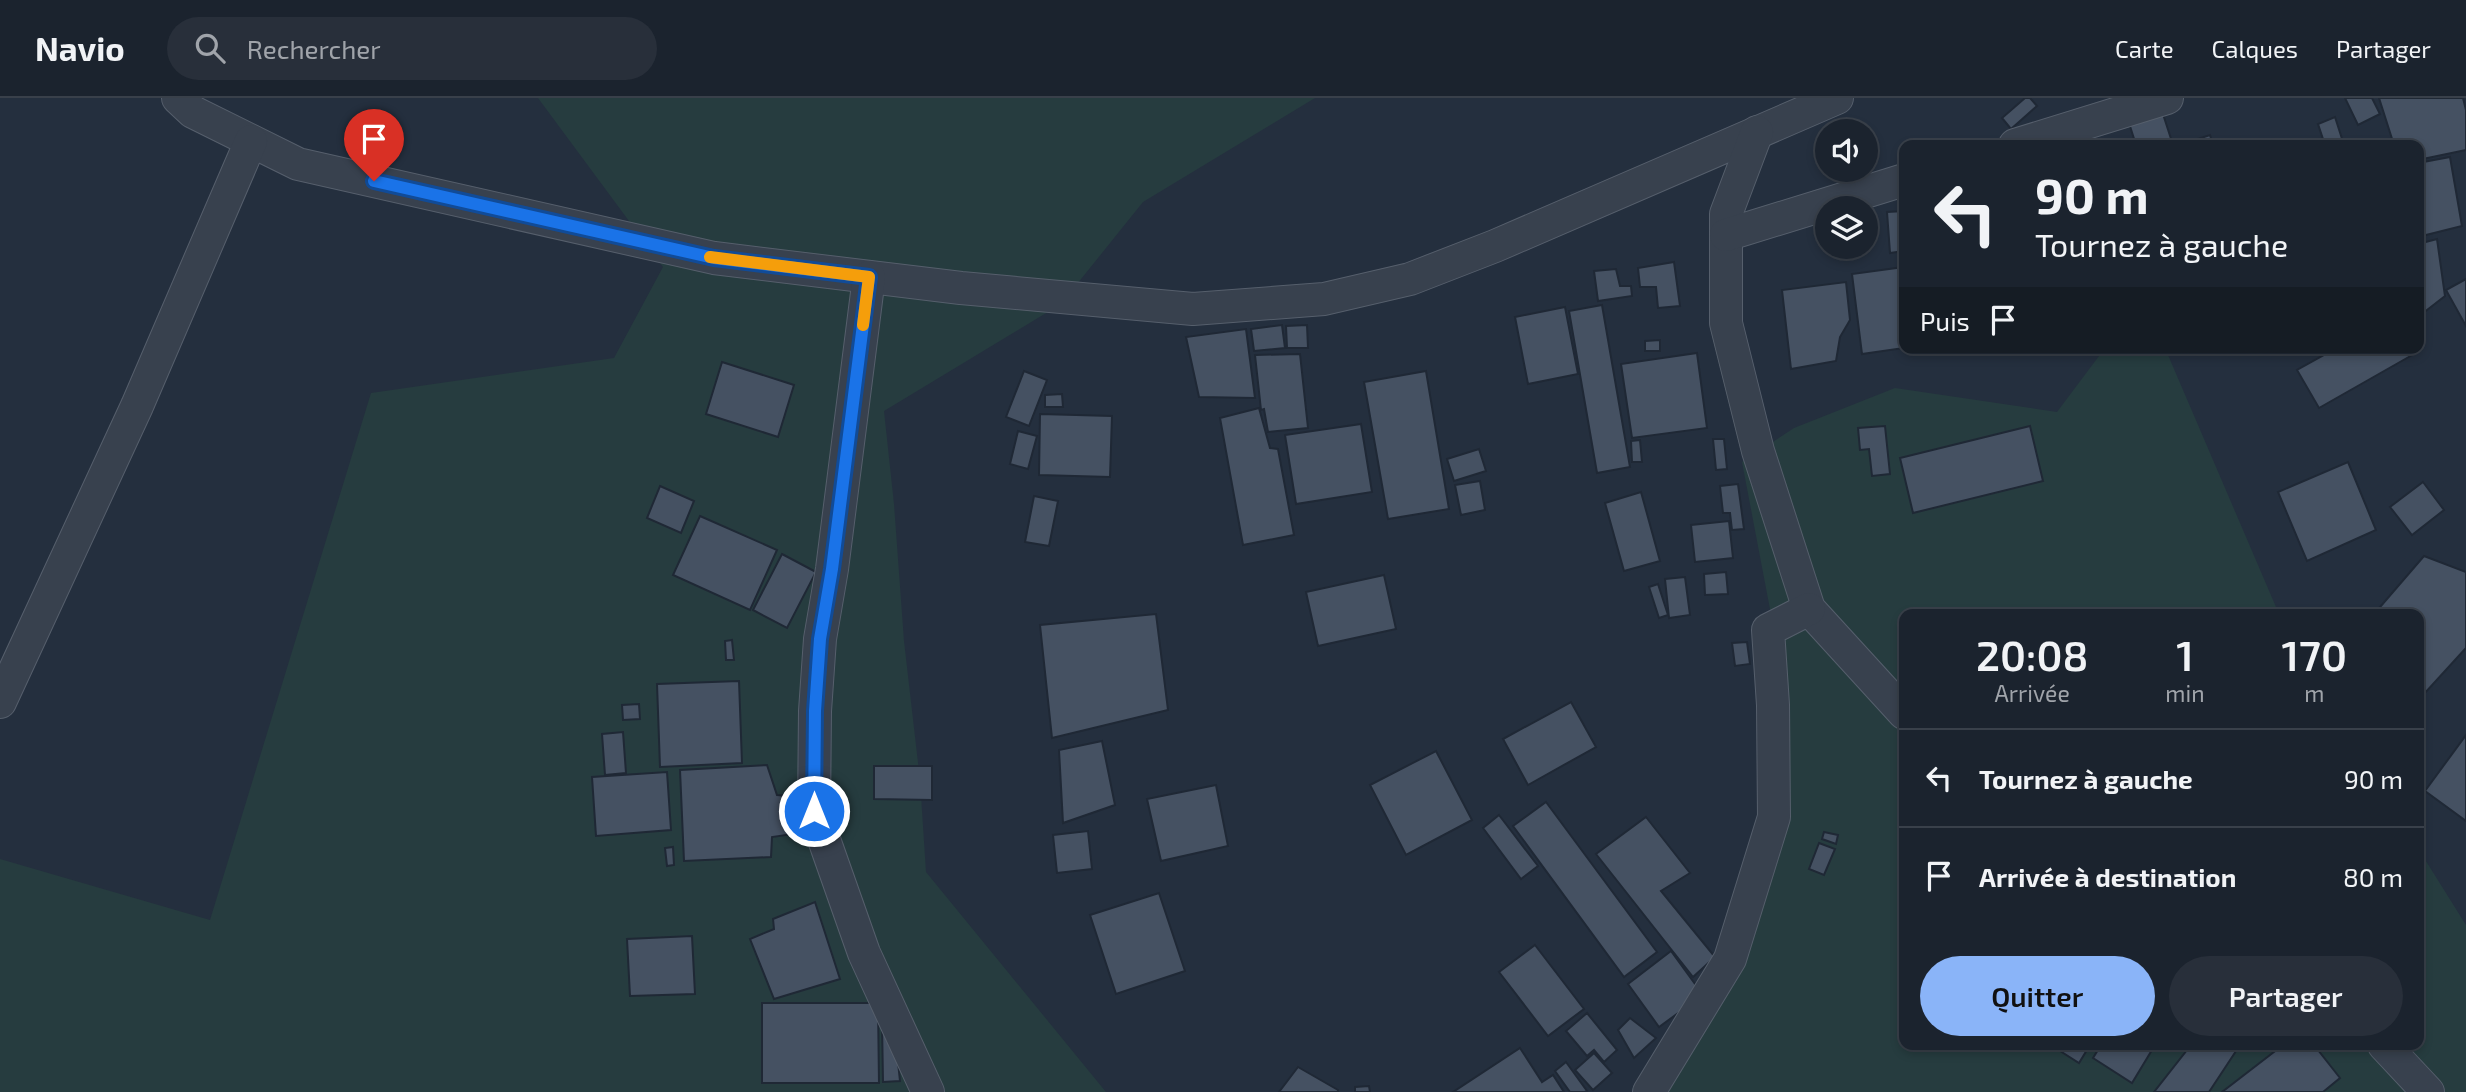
<!DOCTYPE html>
<html lang="fr">
<meta charset="utf-8">
<style>
body{margin:0;font-family:"Exo 2",sans-serif;background:#282f3a;color:#f1f3f6;height:100vh;display:flex;flex-direction:column;font-size:26px;white-space:nowrap}
*{box-sizing:border-box;margin:0}
p{font-size:23px;color:#a0a4aa}
.icon{flex:none;width:38px;height:38px;fill:none;stroke:currentColor;stroke-width:2;stroke-linecap:round;stroke-linejoin:round}
.map{position:relative;flex:1;overflow:hidden}
.side{position:absolute;left:1899px;top:511px;width:525px;height:441px;display:flex;flex-direction:column;background:#1b232e;border-radius:14px;box-shadow:0 4px 10px #0003,0 0 0 2px #39404a}
.side>*{flex:none}
.banner{position:absolute;left:1899px;top:42px;width:525px;height:214px;border-radius:14px;box-shadow:0 4px 10px #0003,0 0 0 2px #39404a;background:#1b232e;color:#f1f3f6;overflow:hidden}
.fabs{position:absolute;left:1815px;top:21px;display:grid;gap:14px}
.fabs a{display:grid;place-items:center;width:63px;height:63px;border-radius:50%;background:#1b232e;box-shadow:0 4px 10px #0003,0 0 0 2px #39404a;font-size:35px}
.pin{position:absolute;display:grid;place-items:center;width:60px;height:60px;color:#fff;margin:-72px -30px;border-radius:50% 50% 50% 0;rotate:-45deg;box-shadow:0 0 7px #0007}
.pin .icon{rotate:45deg}
.me{position:absolute;width:77px;margin:-38px;rotate:0deg;stroke-linejoin:round;filter:drop-shadow(0 0 5px #0008)}
.turn{display:flex;align-items:center;gap:24px;height:147px;padding:0 21px;font-size:32px}
.turn .icon{width:91px;height:91px;stroke-width:2.5}
.turn b{display:block;font-size:49px;line-height:60px}
.then{display:flex;align-items:center;height:66px;padding:0 21px;background:#0003;gap:14px;font-size:26px}
.eta{display:flex;justify-content:space-evenly;align-items:center;height:119px;text-align:center}
.eta b{font-size:42px;font-weight:600;line-height:49px}
.cta{display:flex;gap:14px;margin-top:auto;padding:14px 21px}
.cta a{flex:1;height:80px;border-radius:42px;background:#8ab4f8;color:#111;font-size:28px;font-weight:600;line-height:80px;text-align:center}
.cta a+a{background:#282f3a;color:#f1f3f6}
ul{padding:0;list-style:none}
li{display:flex;align-items:center;gap:21px;height:98px;padding:0 21px;border-top:2px solid #39404a}
li div{flex:1}
li b{display:block;font-size:26px}
li em{font-style:normal}
header{display:flex;align-items:center;gap:42px;box-sizing:border-box;height:98px;padding:0 35px;background:#1b232e;border-bottom:2px solid #39404a}
header strong{font-size:33px}
nav{display:flex;gap:38px;margin-inline-start:auto;font-size:24px}
.search{width:490px;height:63px;background:#282f3a;display:flex;align-items:center;gap:18px;box-sizing:border-box;padding:0 24px;border-radius:38px;color:#a0a4aa;font-size:26px}
.map>svg:first-child{display:block}
</style>
<header>
<strong>Navio</strong>
<div class="search"><svg class="icon" aria-label="search" viewBox="0 0 24 24"><circle cx="10" cy="10" r="6"/><path d="M15 15l6 6"/></svg>Rechercher</div>
<nav><a>Carte</a><a>Calques</a><a>Partager</a></nav>
</header>
<div class="map">
<svg width="2466" height="994" viewBox="0 0 2466 994">
<rect width="100%" height="100%" fill="#242f3e"/>
<!-- green -->
<g fill="#263c3f">
<polygon points="538,0 1315,0 1143,104 1061,206 884,313 894,406 904,543 920,682 926,774 1106,994 0,994 0,761 210,822 371,295 614,260 663,169"/>
<polygon points="2105,250 2165,250 2279,516 1904,516 1904,947 2418,947 2419,752 2466,827 2466,994 1639,994 1632,991 1721,870 1770,720 1773,527 1742,364 1794,330 1895,290 2057,314"/>
</g>
<!-- building -->
<g fill="#455162" stroke="#1f2835" stroke-width="2">
<polygon points="2025,0 2030,0 2037,8 2011,31 2002,20"/>
<polygon points="2345,0 2372,0 2380,16 2358,27"/>
<polygon points="2379,0 2463,0 2466,12 2466,52 2418,62 2418,47 2394,47"/>
<polygon points="2162,13 2173,47 2136,47 2129,25"/>
<polygon points="2335,19 2344,47 2325,47 2318,26"/>
<polygon points="2210,37 2213,47 2190,47 2189,44"/>
<polygon points="2450,59 2462,128 2418,139 2418,65"/>
<polygon points="1904,113 1904,153 1890,155 1887,114"/>
<polygon points="2437,141 2445,198 2418,219 2418,146"/>
<polygon points="1674,164 1680,208 1658,210 1656,189 1640,189 1638,170"/>
<polygon points="1904,169 1904,250 1862,256 1852,176"/>
<polygon points="1616,171 1620,188 1631,188 1632,198 1598,203 1594,173"/>
<polygon points="2466,181 2466,228 2446,192"/>
<polygon points="1846,184 1850,222 1840,239 1836,263 1791,271 1782,192"/>
<polygon points="1602,207 1630,369 1597,375 1569,213"/>
<polygon points="1565,209 1578,276 1528,286 1515,219"/>
<polygon points="1282,227 1285,250 1254,253 1251,231"/>
<polygon points="1307,227 1308,250 1287,250 1286,228"/>
<polygon points="1246,231 1255,300 1199,299 1186,239"/>
<polygon points="1660,242 1660,253 1645,253 1645,243"/>
<polygon points="2418,248 2421,252 2319,310 2297,272 2331,253 2330,250 2418,250"/>
<polygon points="1697,255 1707,330 1632,340 1621,266"/>
<polygon points="1300,256 1308,330 1268,334 1264,311 1261,312 1255,257"/>
<polygon points="722,264 794,287 778,339 706,316"/>
<polygon points="1024,273 1047,282 1029,328 1006,319"/>
<polygon points="1426,273 1449,411 1388,421 1364,284"/>
<polygon points="1062,296 1063,309 1045,309 1045,297"/>
<polygon points="1259,310 1270,350 1278,351 1294,437 1243,447 1220,320"/>
<polygon points="1040,316 1112,318 1110,379 1039,377"/>
<polygon points="1361,326 1372,394 1296,406 1285,337"/>
<polygon points="1885,328 1890,376 1872,378 1869,351 1860,352 1858,330"/>
<polygon points="2030,328 2043,383 1913,415 1900,360"/>
<polygon points="1018,333 1037,338 1028,371 1010,366"/>
<polygon points="1713,341 1724,341 1727,371 1716,372"/>
<polygon points="1640,342 1642,364 1632,364 1631,343"/>
<polygon points="1479,351 1486,373 1454,383 1447,361"/>
<polygon points="2348,364 2376,432 2307,463 2278,394"/>
<polygon points="1480,383 1485,412 1461,417 1455,387"/>
<polygon points="2423,384 2444,412 2412,437 2390,409"/>
<polygon points="1738,386 1744,431 1732,432 1730,415 1723,415 1720,388"/>
<polygon points="660,388 694,403 681,435 647,420"/>
<polygon points="1641,394 1660,463 1624,473 1605,405"/>
<polygon points="1034,398 1058,403 1049,448 1025,444"/>
<polygon points="700,418 777,452 750,512 673,477"/>
<polygon points="1729,423 1733,460 1695,464 1691,427"/>
<polygon points="782,456 816,474 787,530 753,512"/>
<polygon points="2424,458 2466,474 2466,550 2424,596 2418,592 2418,516 2374,516"/>
<polygon points="1726,474 1728,496 1705,497 1704,476"/>
<polygon points="1384,477 1396,531 1318,548 1306,494"/>
<polygon points="1685,479 1690,517 1669,520 1665,481"/>
<polygon points="1658,486 1668,517 1659,520 1649,489"/>
<polygon points="1156,516 1168,612 1052,640 1040,527"/>
<polygon points="732,542 734,562 726,562 725,543"/>
<polygon points="1747,544 1750,566 1735,568 1732,545"/>
<polygon points="739,583 742,665 660,669 657,586"/>
<polygon points="1571,604 1596,649 1528,687 1503,641"/>
<polygon points="639,606 640,621 623,622 622,607"/>
<polygon points="623,634 626,675 605,677 602,636"/>
<polygon points="2466,637 2466,723 2425,693"/>
<polygon points="1102,643 1115,707 1063,725 1059,652"/>
<polygon points="1436,653 1472,722 1406,757 1370,687"/>
<polygon points="767,667 777,697 802,699 806,734 772,739 771,759 684,763 680,672"/>
<polygon points="874,668 932,668 932,702 874,701"/>
<polygon points="667,674 671,732 596,738 592,679"/>
<polygon points="1216,687 1228,748 1161,763 1147,701"/>
<polygon points="1546,704 1657,854 1624,879 1513,728"/>
<polygon points="1499,717 1538,768 1521,781 1483,730"/>
<polygon points="1646,719 1690,775 1661,793 1715,859 1693,879 1596,756"/>
<polygon points="1088,733 1092,771 1057,775 1053,737"/>
<polygon points="1824,734 1838,737 1836,746 1822,741"/>
<polygon points="1819,745 1835,751 1824,777 1809,771"/>
<polygon points="673,749 674,767 667,768 665,750"/>
<polygon points="1159,795 1185,873 1116,896 1090,817"/>
<polygon points="815,804 840,881 774,901 750,841 774,831 773,821"/>
<polygon points="692,838 695,896 630,898 627,841"/>
<polygon points="1535,847 1584,911 1548,938 1499,874"/>
<polygon points="1671,853 1703,897 1659,929 1628,886"/>
<polygon points="762,905 878,905 879,985 762,985"/>
<polygon points="1587,915 1617,952 1604,964 1594,952 1587,958 1566,933"/>
<polygon points="1630,920 1656,940 1634,960 1618,932"/>
<polygon points="882,925 897,955 900,983 883,984"/>
<polygon points="2059,947 2090,947 2079,965 2057,951"/>
<polygon points="2101,947 2155,947 2132,985 2093,960"/>
<polygon points="2191,947 2240,947 2209,994 2154,994"/>
<polygon points="2283,947 2314,947 2340,980 2323,994 2222,994"/>
<polygon points="1520,950 1542,984 1553,977 1564,994 1453,994"/>
<polygon points="1594,955 1612,975 1593,992 1575,972"/>
<polygon points="1566,964 1587,993 1585,994 1570,994 1555,973"/>
<polygon points="1298,969 1338,992 1338,994 1279,994"/>
<polygon points="1369,988 1370,994 1355,994 1355,989"/>
</g>
<g fill="none" stroke-linecap="round" stroke-linejoin="round">
<!-- street casing -->
<g stroke="#565f6c" stroke-width="34">
<g id="street">
<polyline points="178,0 193,14 298,66 714,160 961,190 1193,211 1324,201 1410,181 1495,148 1837,0"/>
<polyline points="1757,34 1726,116 1726,225 1758,353 1809,511 1904,615"/>
<polyline points="2015,47 2167,0"/>
<polyline points="1726,137 1904,82"/>
<polyline points="869,179 832,471 820,541 815,613 814,713 864,855 928,994"/>
<polyline points="0,604 137,308 251,43"/>
<polyline points="2384,947 2428,994"/>
<polyline points="1649,994 1730,861 1774,719 1773,607 1768,532 1809,511"/>
</g>
</g>
<!-- street -->
<use href="#street" stroke="#38414e" stroke-width="32"/>
</g>
<g fill="none" stroke-linecap="round" stroke-linejoin="round">
<!-- route casing -->
<g stroke="#114b97" stroke-width="18">
<polyline id="route" points="374,83 714,160 869,179 832,471 820,541 815,613 814,713"/>
</g>
<!-- route -->
<use href="#route" stroke="#1a73e8" stroke-width="12"/>
<!-- slow -->
<polyline stroke="#f59e0b" stroke-width="12" points="710,159 869,179 863,227"/>
</g>
</svg>
<div class="fabs">
<a><svg class="icon" aria-label="sound" viewBox="0 0 24 24"><path d="M4 9h4l5-4v14l-5-4H4zM17 9q2 3 0 6"/></svg></a>
<a><svg class="icon" aria-label="layers" viewBox="0 0 24 24"><path d="M12 4l9 5-9 5-9-5zM3 14l9 5 9-5"/></svg></a>
</div>
<div class="pin" style="left:374px;top:83px;background:#d93025"><svg class="icon" aria-label="arrive" viewBox="0 0 24 24"><path d="M6 21V4h12l-3 4 3 4H6"/></svg></div>
<svg class="me" style="left:814px;top:713px" viewBox="-20 -20 40 40"><circle r="17" fill="#1a73e8" stroke="#fff" stroke-width="3"/><path d="M0-11L8 9 0 5-8 9z" fill="#fff"/></svg>
<div class="banner">
<div class="turn"><svg class="icon" aria-label="left" viewBox="0 0 24 24"><path d="M17 20v-9H6M10 6l-5 5 5 5"/></svg><div><b>90 m</b>Tournez à gauche</div></div>
<div class="then">Puis<svg class="icon" aria-label="arrive" viewBox="0 0 24 24"><path d="M6 21V4h12l-3 4 3 4H6"/></svg></div>
</div>
<section class="side">
<div class="eta">
<div><b>20:08</b><p>Arrivée</p></div>
<div><b>1</b><p>min</p></div>
<div><b>170</b><p>m</p></div>
</div>
<ul>
<li><svg class="icon" aria-label="left" viewBox="0 0 24 24"><path d="M17 20v-9H6M10 6l-5 5 5 5"/></svg><div><b>Tournez à gauche</b></div><em>90 m</em></li>
<li><svg class="icon" aria-label="arrive" viewBox="0 0 24 24"><path d="M6 21V4h12l-3 4 3 4H6"/></svg><div><b>Arrivée à destination</b></div><em>80 m</em></li>
</ul>
<div class="cta"><a>Quitter</a><a>Partager</a></div>
</section>
</div>
